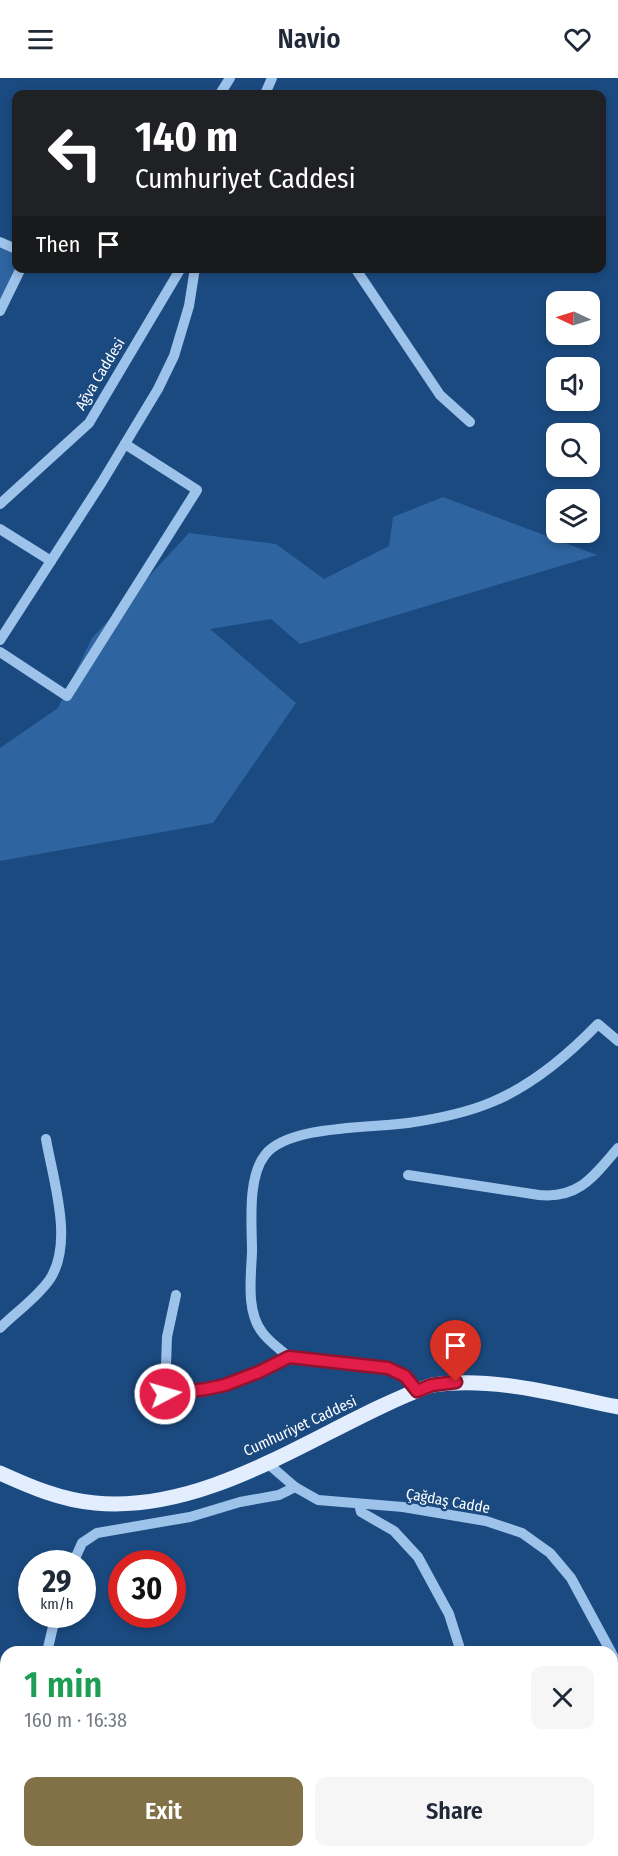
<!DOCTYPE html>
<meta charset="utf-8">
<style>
body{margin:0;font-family:"Fira Sans Condensed",sans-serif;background:#f6f6f7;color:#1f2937;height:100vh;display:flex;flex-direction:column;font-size:22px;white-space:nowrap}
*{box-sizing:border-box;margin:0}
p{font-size:20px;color:#747a83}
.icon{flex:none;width:33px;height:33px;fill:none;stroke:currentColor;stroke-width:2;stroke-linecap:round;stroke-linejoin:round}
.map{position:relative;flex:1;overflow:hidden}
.panel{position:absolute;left:0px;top:1568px;width:618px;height:212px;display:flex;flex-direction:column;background:#fff;border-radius:18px 18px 0 0;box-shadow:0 3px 9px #0003}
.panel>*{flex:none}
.hud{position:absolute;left:12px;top:12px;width:594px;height:183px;border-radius:12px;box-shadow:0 3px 9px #0003;background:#202124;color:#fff;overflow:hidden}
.needle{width:39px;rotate:274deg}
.tools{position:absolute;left:546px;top:213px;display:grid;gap:12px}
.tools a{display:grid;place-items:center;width:54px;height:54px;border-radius:12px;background:#fff;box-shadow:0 3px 9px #0003;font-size:30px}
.speed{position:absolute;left:18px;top:1472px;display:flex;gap:12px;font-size:30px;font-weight:700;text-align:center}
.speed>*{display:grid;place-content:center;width:78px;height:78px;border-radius:50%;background:#fff;box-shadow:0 3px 9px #0003;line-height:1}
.speed small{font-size:15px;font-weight:400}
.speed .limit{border:9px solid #d22;background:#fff;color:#111}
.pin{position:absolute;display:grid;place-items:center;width:51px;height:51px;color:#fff;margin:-62px -26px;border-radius:50% 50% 50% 0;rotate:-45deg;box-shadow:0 0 6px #0007}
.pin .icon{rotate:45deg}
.me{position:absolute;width:66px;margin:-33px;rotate:84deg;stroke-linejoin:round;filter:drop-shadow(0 0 4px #0008)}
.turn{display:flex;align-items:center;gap:21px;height:126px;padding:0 24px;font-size:27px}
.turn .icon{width:78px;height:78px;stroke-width:2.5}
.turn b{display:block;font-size:42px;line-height:51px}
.then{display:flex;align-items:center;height:57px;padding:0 24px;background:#0003;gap:12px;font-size:22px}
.round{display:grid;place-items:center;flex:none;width:63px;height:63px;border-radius:12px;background:#f6f6f7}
.summary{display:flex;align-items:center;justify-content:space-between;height:102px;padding:0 24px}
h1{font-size:36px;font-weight:600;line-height:45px;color:#1e9e55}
.button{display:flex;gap:12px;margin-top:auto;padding:12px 24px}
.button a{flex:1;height:69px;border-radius:12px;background:#827147;color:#fff;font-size:24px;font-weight:600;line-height:69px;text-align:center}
.button a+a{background:#f6f6f7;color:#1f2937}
header{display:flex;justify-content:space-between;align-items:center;height:78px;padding:0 24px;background:#fff;font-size:27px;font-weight:600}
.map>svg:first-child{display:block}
</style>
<header><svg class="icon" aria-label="menu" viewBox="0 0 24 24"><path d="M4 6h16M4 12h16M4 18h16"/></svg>Navio<svg class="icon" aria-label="heart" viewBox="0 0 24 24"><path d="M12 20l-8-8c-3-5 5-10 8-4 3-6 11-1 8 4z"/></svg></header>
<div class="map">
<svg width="618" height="1778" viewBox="0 0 618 1778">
<rect width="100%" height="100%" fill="#1b4a80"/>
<!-- green -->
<g fill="#2e649f">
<polygon points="0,170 16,173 16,190 0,229"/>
<polygon points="443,419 597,477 300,566 271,541 210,551 296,625 213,745 0,783 0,670 58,630 92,560 189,455 276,466 324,501 389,468 393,439"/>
</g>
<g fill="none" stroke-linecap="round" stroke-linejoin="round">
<!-- minor -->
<g stroke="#9ec3ea" stroke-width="10">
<polyline points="220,16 230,0"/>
<polyline points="265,16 272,0"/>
<polyline points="0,164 16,171"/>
<polyline points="355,190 440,317 470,344"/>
<polyline points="0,233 21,190"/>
<polyline points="0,426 89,345 181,190"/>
<polyline points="0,451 51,483"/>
<polyline points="0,562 102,404 158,311 174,278 189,228 195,190"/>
<polyline points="0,574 67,618 197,412 125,366"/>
<path d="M408,1097l131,20c40,4 55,-19 79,-47"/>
<polyline points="176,1217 167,1259 165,1316 206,1311 225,1307 259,1294 289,1279 388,1290 405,1298 417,1313"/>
<path d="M0,1250c16,-16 37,-30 50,-49 24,-37 3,-99 -4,-140"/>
<path d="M289,1279c-9,-8 -20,-15 -27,-25 -16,-21 -11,-55 -10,-80 0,-28 -5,-74 13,-97 23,-30 107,-27 143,-32 28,-4 58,-10 84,-21 41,-17 76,-47 106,-78l20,17"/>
<polyline points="266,1384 295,1409 318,1422 403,1429 486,1443 522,1455 550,1475 571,1500 611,1574"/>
<polyline points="359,1426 361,1434 394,1453 418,1479 449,1536 461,1574"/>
<polyline points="73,1485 82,1465 97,1455 190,1439 240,1424 279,1417 295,1409"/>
<polyline points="47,1574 56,1536"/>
<polyline points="169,1574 183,1574"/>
<polyline points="612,1576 618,1588"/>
<polyline points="0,1596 6,1595"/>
<polyline points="0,1728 6,1730"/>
<polyline points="612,1750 618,1751"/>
<polyline points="126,1773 140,1778"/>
<polyline points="278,1778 281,1773"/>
<polyline points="484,1778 485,1773"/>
<polyline points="563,1778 564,1773"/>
</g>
<!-- major -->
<path stroke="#e2eefe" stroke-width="15" d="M0,1395c31,14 61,27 95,30 120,11 229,-79 337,-118 62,-9 126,10 186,22"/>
</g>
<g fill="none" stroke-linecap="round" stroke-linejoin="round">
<!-- route casing -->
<g stroke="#92132f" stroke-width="15">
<polyline id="route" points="165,1316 206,1311 225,1307 259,1294 289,1279 388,1290 405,1298 417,1313 432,1307 456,1304"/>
</g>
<!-- route -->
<use href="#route" stroke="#e11d48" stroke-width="10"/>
</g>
<g text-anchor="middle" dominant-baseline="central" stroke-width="4.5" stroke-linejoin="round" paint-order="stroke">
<!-- street labels -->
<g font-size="15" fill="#fff" stroke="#1b4a80">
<text transform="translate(100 296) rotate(-59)">Ağva Caddesi</text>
<text transform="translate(300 1348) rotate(-25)">Cumhuriyet Caddesi</text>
<text transform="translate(448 1423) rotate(10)">Çağdaş Cadde</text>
</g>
</g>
</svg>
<div class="tools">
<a><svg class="needle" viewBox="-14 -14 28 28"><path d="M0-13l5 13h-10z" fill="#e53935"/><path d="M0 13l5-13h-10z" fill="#747a83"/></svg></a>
<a><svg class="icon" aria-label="sound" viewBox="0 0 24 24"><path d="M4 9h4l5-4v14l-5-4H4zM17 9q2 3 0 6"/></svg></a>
<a><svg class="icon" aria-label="search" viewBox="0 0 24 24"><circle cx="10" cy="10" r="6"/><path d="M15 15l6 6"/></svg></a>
<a><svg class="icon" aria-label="layers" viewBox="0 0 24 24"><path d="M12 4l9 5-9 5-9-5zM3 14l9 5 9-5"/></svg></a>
</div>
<div class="speed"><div>29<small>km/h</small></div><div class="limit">30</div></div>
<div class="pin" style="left:456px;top:1304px;background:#d93025"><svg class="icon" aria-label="arrive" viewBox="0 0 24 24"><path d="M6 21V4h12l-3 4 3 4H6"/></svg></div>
<svg class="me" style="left:165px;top:1316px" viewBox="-20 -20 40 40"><circle r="17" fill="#e11d48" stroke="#fff" stroke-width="3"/><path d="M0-11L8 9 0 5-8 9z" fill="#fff"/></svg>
<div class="hud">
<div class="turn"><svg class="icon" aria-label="left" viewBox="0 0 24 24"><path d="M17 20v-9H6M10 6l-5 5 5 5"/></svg><div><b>140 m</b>Cumhuriyet Caddesi</div></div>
<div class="then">Then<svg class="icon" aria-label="arrive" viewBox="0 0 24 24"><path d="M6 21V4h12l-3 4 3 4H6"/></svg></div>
</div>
<section class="panel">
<div class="summary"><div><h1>1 min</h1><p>160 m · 16:38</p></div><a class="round"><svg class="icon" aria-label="close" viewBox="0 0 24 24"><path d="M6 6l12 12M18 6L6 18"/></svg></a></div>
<div class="button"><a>Exit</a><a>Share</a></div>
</section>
</div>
